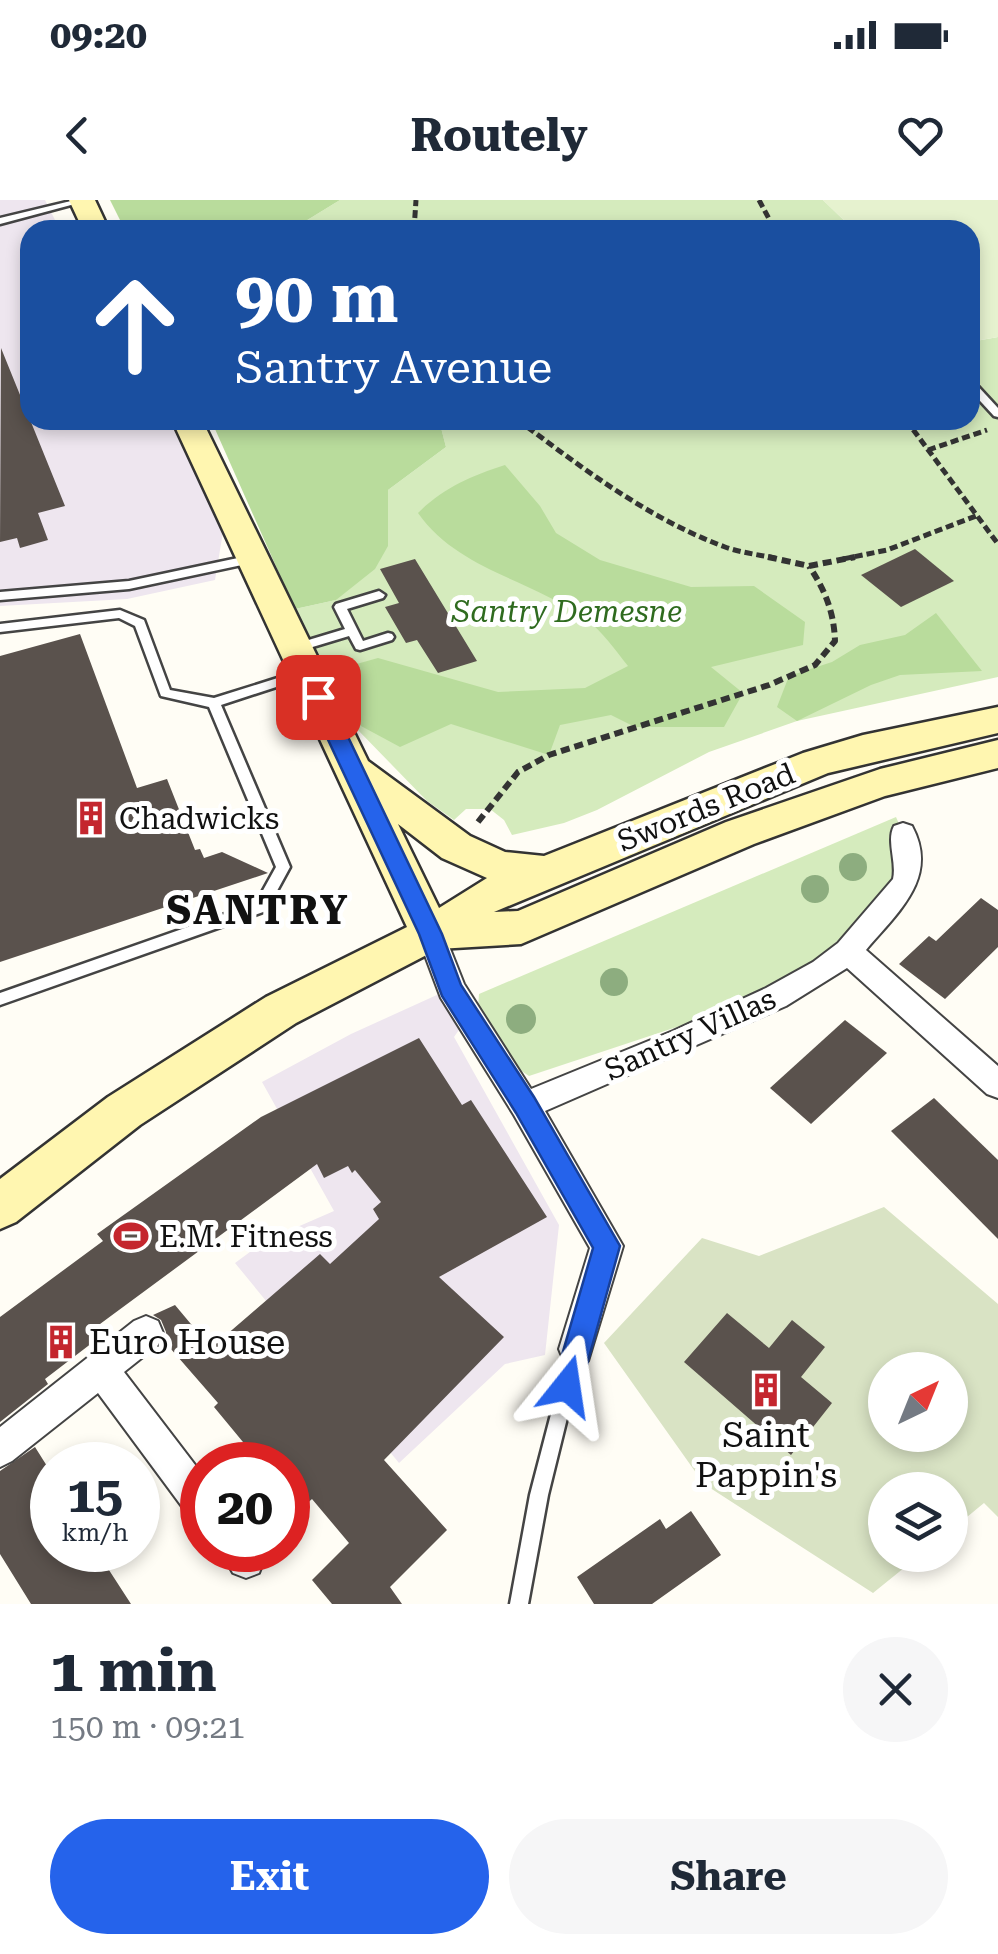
<!DOCTYPE html>
<meta charset="utf-8">
<style>
body{margin:0;font-family:"Roboto Serif",serif;background:#f6f6f7;color:#1f2937;height:100vh;display:flex;flex-direction:column;font-size:38px;white-space:nowrap}
*{box-sizing:border-box;margin:0}
p{font-size:32px;color:#747a83}
.icon{flex:none;width:55px;height:55px;fill:none;stroke:currentColor;stroke-width:2;stroke-linecap:round;stroke-linejoin:round}
.map{position:relative;height:1404px;overflow:hidden}
.side{display:flex;flex-direction:column;background:#fff;flex:1}
.side>*{flex:none}
.guide{position:absolute;left:20px;top:20px;width:960px;height:210px;border-radius:30px;box-shadow:0 5px 15px #0003;background:#1a4fa0;color:#fff;overflow:hidden}
.needle{width:65px;rotate:43deg}
.tools{position:absolute;left:868px;top:1152px;display:grid;gap:20px}
.tools a{display:grid;place-items:center;width:100px;height:100px;border-radius:50%;background:#fff;box-shadow:0 5px 15px #0003;font-size:50px}
.speed{position:absolute;left:30px;top:1242px;display:flex;gap:20px;font-size:50px;font-weight:700;text-align:center}
.speed>*{display:grid;place-content:center;width:130px;height:130px;border-radius:50%;background:#fff;box-shadow:0 5px 15px #0003;line-height:1}
.speed small{font-size:25px;font-weight:400}
.speed .limit{border:15px solid #d22;background:#fff;color:#111}
.pin{position:absolute;display:grid;place-items:center;width:85px;height:85px;color:#fff;margin:-42px;border-radius:20px;box-shadow:0 5px 15px #0006}
.me{position:absolute;width:110px;margin:-55px;rotate:15deg;stroke-linejoin:round;filter:drop-shadow(0 0 8px #0008)}
.turn{display:flex;align-items:center;gap:35px;height:210px;padding:0 50px;font-size:45px}
.turn .icon{width:130px;height:130px;stroke-width:2.5}
.turn b{display:block;font-size:70px;line-height:85px}
.round{display:grid;place-items:center;flex:none;width:105px;height:105px;border-radius:52px;background:#f6f6f7}
.headline{display:flex;align-items:center;justify-content:space-between;height:170px;padding:0 50px}
h1{font-size:60px;font-weight:700;line-height:75px}
.cta{display:flex;gap:20px;margin-top:auto;padding:20px 50px}
.cta a{flex:1;height:115px;border-radius:60px;background:#2563eb;color:#fff;font-size:40px;font-weight:700;line-height:115px;text-align:center}
.cta a+a{background:#f6f6f7;color:#1f2937}
.status{display:flex;justify-content:space-between;align-items:center;height:70px;padding:0 50px;background:#fff;direction:ltr}
.status svg{height:28px;fill:currentColor}
header{display:flex;justify-content:space-between;align-items:center;height:130px;padding:0 50px;background:#fff;font-size:45px;font-weight:700}
.map>svg:first-child{display:block}
</style>
<div class="status"><b>09:20</b><svg viewBox="0 0 49 12"><path d="M0 12V9h3v3zM5 12V6h3v6zM10 12V3h3v9zM15 12V0h3v12zM26 1h20v11H26zM47 4h2v5h-2z"/></svg></div>
<header><svg class="icon" aria-label="back" viewBox="0 0 24 24"><path d="M15 5l-7 7 7 7"/></svg>Routely<svg class="icon" aria-label="heart" viewBox="0 0 24 24"><path d="M12 20l-8-8c-3-5 5-10 8-4 3-6 11-1 8 4z"/></svg></header>
<div class="map">
<svg width="998" height="1404" viewBox="0 0 998 1404">
<rect width="100%" height="100%" fill="#fffdf5"/>
<!-- industrial -->
<g fill="#eee6ef">
<polygon points="0,0 45,0 60,30 30,30 30,220 169,220 223,332 215,380 127,399 0,406"/>
<polygon points="439,794 461,827 454,837 559,1025 545,1155 505,1164 399,1263 235,1063 265,1041 334,1011 262,882 351,834"/>
</g>
<!-- green -->
<g fill="#d5ebbd">
<polygon points="340,0 823,0 854,30 291,30"/>
<polygon points="998,137 998,477 797,521 709,552 597,610 564,623 512,635 504,620 490,609 466,609 454,620 427,601 356,528 295,409 336,400 388,290 446,247 439,220 970,220 970,142"/>
<polygon points="896,617 903,633 908,678 817,759 725,811 529,876 508,862 477,824 479,794"/>
</g>
<!-- forest -->
<g fill="#b9dc9c">
<polygon points="110,0 340,0 291,30 125,30"/>
<polygon points="211,220 439,220 446,247 388,290 388,346 375,369 336,400 295,409"/>
<path d="M505,265l35,41 16,27 44,27 91,27 63,-1 51,36 -2,23 -92,22 32,26 -19,34h-89l-24,-12 -51,10 -11,30 -98,-31 -51,23 -39,-21 -33,-54 50,-14 120,34 87,-4 43,-22c-12,-15 -26,-35 -41,-46 -55,-41 -128,-49 -169,-107 25,-25 53,-37 87,-48z"/>
<polygon points="936,413 982,471 900,475 871,485 797,521 777,507 789,476 832,462 860,445 905,435"/>
</g>
<!-- cemetery -->
<path fill="#d9e3c4" fill-rule="evenodd" d="M884,1007l114,97v213l-14,-14 -34,28v-41h-65v65h35l-47,38 -169,-109 -100,-141 98,-105 57,18zM885,1170h65v65h-65z"/>
<!-- pitch -->
<polygon fill="#e6f2cf" points="823,0 998,0 998,137 970,142 970,30 854,30"/>
<!-- building -->
<g fill="#5a524d">
<polygon points="1,148 65,306 38,313 48,340 20,348 17,338 0,342"/>
<polygon points="915,349 954,381 901,407 861,375"/>
<polygon points="415,359 477,461 438,473 417,440 406,443 385,407 399,403 380,369"/>
<polygon points="80,434 137,588 167,579 195,650 200,649 204,658 222,652 268,673 0,762 0,456"/>
<polygon points="981,698 998,710 998,747 945,799 899,764 929,736 936,741"/>
<polygon points="845,820 887,853 811,924 770,888"/>
<polygon points="419,838 462,905 471,900 547,1017 439,1077 504,1137 384,1260 447,1330 390,1387 402,1404 332,1404 312,1380 349,1343 312,1299 304,1306 288,1287 288,1265 262,1265 214,1207 218,1203 164,1141 166,1132 161,1120 153,1115 175,1105 211,1148 320,1054 330,1064 379,1019 373,1009 381,1002 355,970 352,973 348,966 324,978 317,964 100,1124 105,1133 45,1179 48,1184 0,1222 0,1117 103,1041 97,1034 261,917"/>
<polygon points="934,898 998,960 998,1039 891,931"/>
<polygon points="727,1113 769,1148 792,1120 825,1147 801,1177 832,1203 791,1255 684,1162"/>
<polygon points="35,1247 52,1274 52,1350 96,1350 131,1404 31,1404 0,1354 0,1271"/>
<polygon points="691,1311 721,1355 652,1404 594,1404 577,1377 660,1319 666,1329"/>
</g>
<g fill="none" stroke-linecap="round" stroke-linejoin="round">
<!-- lane casing -->
<g stroke="#444" stroke-width="5">
<g id="lane">
<polygon points="75,0 86,1 0,24 0,18"/>
<polygon points="970,181 974,182 998,208 998,217 994,216 970,190"/>
<polygon points="252,355 258,359 256,362 129,389 0,400 0,392 129,381"/>
<polygon points="379,391 385,395 383,398 347,409 363,441 388,433 392,434 394,437 392,440 360,450 356,449 349,436 296,452 292,451 290,448 292,445 345,429 334,407 336,404"/>
<polygon points="120,410 144,420 170,490 214,498 306,469 310,470 312,473 310,476 221,505 290,667 266,711 0,805 0,793 256,703 276,667 209,507 161,496 135,426 119,418 0,432 0,424"/>
<polygon points="576,1141 582,1143 584,1149 548,1295 528,1404 510,1404 530,1295 568,1149 570,1143"/>
</g>
</g>
<!-- street casing -->
<g stroke="#444" stroke-width="4">
<g id="street">
<path d="M903,623l9,3c28,52 -15,87 -46,124l132,116v32l-11,-4 -140,-126 -61,38 -241,105 78,135 -35,115 -12,5 -12,-5 -5,-12 31,-101 -76,-133 -73,-117 -24,-64 4,-8 10,-3 10,3 23,58 67,105 142,-58 93,-43 47,-26 25,-19 55,-64c4,-17 -7,-38 1,-53z"/>
<polygon points="146,1116 158,1121 163,1133 158,1145 124,1172 202,1274 202,1321 189,1316 98,1193 12,1261 0,1267 0,1227 134,1121"/>
<polygon points="220,1350 260,1350 264,1360 259,1373 246,1378 233,1373"/>
</g>
</g>
<!-- secondary casing -->
<g stroke="#333" stroke-width="5">
<g id="secondary">
<polygon points="69,0 95,0 109,30 83,30"/>
<path d="M172,220h30l166,341 102,75 35,16 39,4 259,-103 60,-18 135,-28v26l-170,40 -334,139 24,-1 208,-89 154,-53 118,-29v28l-113,28 -131,48 -233,100 -83,5 -142,74 -156,102 -124,97 -16,7v-50l108,-82 158,-100 141,-70zM398,624l44,34 45,20 -48,30z"/>
</g>
</g>
<!-- path-far1 -->
<g stroke="#333" stroke-width="5" stroke-dasharray="8 4" stroke-linecap="butt">
<polyline points="759,0 775,30"/>
<polyline points="414,30 416,0"/>
<path d="M518,220c64,48 131,99 207,127 17,6 36,8 54,12"/>
<polyline points="906,220 998,344"/>
<polyline points="928,250 987,230"/>
<polyline points="843,359 887,350 976,316"/>
</g>
<!-- path -->
<g stroke="#333" stroke-width="6" stroke-dasharray="9 5" stroke-linecap="butt">
<polyline points="768,357 809,366 855,357"/>
<path d="M478,622l40,-50 31,-17 220,-70 46,-20 20,-24c-1,-29 -10,-51 -26,-75"/>
</g>
<!-- lane -->
<use href="#lane" fill="#fff" fill-rule="evenodd"/>
<!-- street -->
<use href="#street" fill="#fff" fill-rule="evenodd"/>
<!-- secondary -->
<use href="#secondary" fill="#fff6b0" fill-rule="evenodd"/>
</g>
<!-- trees -->
<g fill="#8dad7f">
<circle cx="853" cy="667" r="14"/>
<circle cx="815" cy="689" r="14"/>
<circle cx="614" cy="782" r="14"/>
<circle cx="521" cy="819" r="15"/>
</g>
<!-- route -->
<polygon fill="#2563eb" stroke="#184099" stroke-width="2.5" points="318,490 329,497 442,734 461,785 534,897 620,1046 581,1186 577,1196 567,1200 557,1196 553,1186 593,1048 516,913 442,796 419,734 308,497"/>
<!-- icons -->
<defs>
<g id="building-bare" transform="scale(2.7)"><path d="M-4-6H4V6H1V3H-1V6H-4ZM-2.5-4.3h1.7v1.8h-1.7ZM.8-4.3h1.7v1.8H.8ZM-2.5-1h1.7V.8h-1.7ZM.8-1h1.7V.8H.8Z" fill="#c4262e" stroke="#fff" stroke-width="2.5" paint-order="stroke"/></g>
<g id="stadium-bare" transform="scale(2.7)"><path d="M0-5a6.5 5 0 1 0 0 10a6.5 5 0 1 0 0-10ZM-3.5-1.8h7v3.6h-7Z" fill="#c4262e" stroke="#fff" stroke-width="2.5" paint-order="stroke"/></g>
</defs>
<g fill-rule="evenodd">
<use href="#building-bare" x="91" y="618"/>
<use href="#stadium-bare" x="131" y="1036"/>
<use href="#building-bare" x="61" y="1142"/>
<use href="#building-bare" x="766" y="1190"/>
</g>
<g text-anchor="middle" dominant-baseline="central" stroke-width="10" stroke-linejoin="round" paint-order="stroke">
<!-- park labels -->
<g font-size="30" font-style="italic" fill="#2f6b1f" stroke="#fff">
<text x="567" y="411">Santry Demesne</text>
</g>
<!-- street labels -->
<g font-size="30" fill="#111" stroke="#fff">
<text transform="translate(706 607) rotate(-22)">Swords Road</text>
<text transform="translate(690 834) rotate(-24)">Santry Villas</text>
</g>
<!-- poi labels -->
<g font-size="30" fill="#111" stroke="#fff" text-anchor="start">
<text x="119" y="618">Chadwicks</text>
<text x="159" y="1036">E.M. Fitness</text>
</g>
<!-- near-poi labels -->
<g font-size="35" fill="#111" stroke="#fff" text-anchor="start">
<text x="89" y="1142">Euro House</text>
<text x="766" y="1235" text-anchor="middle">Saint<tspan x="766" dy="40">Pappin's</tspan></text>
</g>
<!-- district labels -->
<g font-size="40" font-weight="bold" letter-spacing="2.5" fill="#111" stroke="#fff">
<text x="258" y="710">SANTRY</text>
</g>
</g>
</svg>
<div class="tools">
<a><svg class="needle" viewBox="-14 -14 28 28"><path d="M0-13l5 13h-10z" fill="#e53935"/><path d="M0 13l5-13h-10z" fill="#747a83"/></svg></a>
<a><svg class="icon" aria-label="layers" viewBox="0 0 24 24"><path d="M12 4l9 5-9 5-9-5zM3 14l9 5 9-5"/></svg></a>
</div>
<div class="speed"><div>15<small>km/h</small></div><div class="limit">20</div></div>
<div class="pin" style="left:318px;top:497px;background:#d93025"><svg class="icon" aria-label="arrive" viewBox="0 0 24 24"><path d="M6 21V4h12l-3 4 3 4H6"/></svg></div>
<svg class="me" style="left:567px;top:1186px" viewBox="-20 -20 40 40"><path d="M0-17L14 15 0 8-14 15z" fill="#2563eb" stroke="#fff" stroke-width="4"/></svg>
<div class="guide">
<div class="turn"><svg class="icon" aria-label="ahead" viewBox="0 0 24 24"><path d="M12 20V5M6 11l6-6 6 6"/></svg><div><b>90 m</b>Santry Avenue</div></div>
</div>
</div>
<section class="side">
<div class="headline"><div><h1>1 min</h1><p>150 m · 09:21</p></div><a class="round"><svg class="icon" aria-label="close" viewBox="0 0 24 24"><path d="M6 6l12 12M18 6L6 18"/></svg></a></div>
<div class="cta"><a>Exit</a><a>Share</a></div>
</section>
